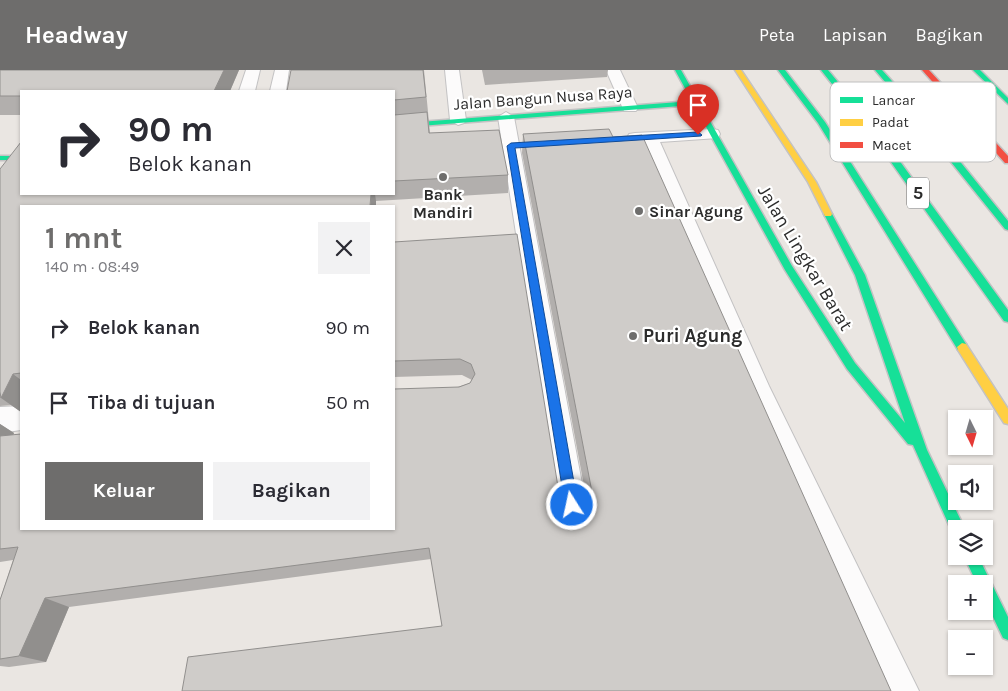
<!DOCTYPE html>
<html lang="id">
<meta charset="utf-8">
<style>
body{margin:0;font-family:Karla,sans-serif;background:#f2f2f3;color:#2b2b33;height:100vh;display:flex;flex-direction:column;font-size:19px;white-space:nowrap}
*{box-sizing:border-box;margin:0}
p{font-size:16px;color:#7c7c81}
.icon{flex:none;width:28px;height:28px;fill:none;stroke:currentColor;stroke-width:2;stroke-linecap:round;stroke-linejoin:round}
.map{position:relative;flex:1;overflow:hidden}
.side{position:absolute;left:20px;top:135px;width:375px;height:325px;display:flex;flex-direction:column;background:#fff;border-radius:0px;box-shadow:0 1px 4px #0004}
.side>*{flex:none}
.banner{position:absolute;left:20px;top:20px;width:375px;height:105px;border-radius:0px;box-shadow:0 1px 4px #0004;background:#fff;color:#2b2b33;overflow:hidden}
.needle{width:32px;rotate:175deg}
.controls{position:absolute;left:948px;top:340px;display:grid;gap:10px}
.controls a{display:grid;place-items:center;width:45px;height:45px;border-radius:0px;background:#fff;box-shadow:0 1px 4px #0004;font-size:25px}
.pin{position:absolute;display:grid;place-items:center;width:42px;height:42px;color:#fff;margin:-51px -21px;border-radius:50% 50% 50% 0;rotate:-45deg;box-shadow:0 0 5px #0007}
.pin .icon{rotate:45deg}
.me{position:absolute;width:55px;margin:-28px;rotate:350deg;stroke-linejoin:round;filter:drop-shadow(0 0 4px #0008)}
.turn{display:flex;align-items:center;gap:18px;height:105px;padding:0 25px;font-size:22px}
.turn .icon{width:65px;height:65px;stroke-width:2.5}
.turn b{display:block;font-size:35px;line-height:42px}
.round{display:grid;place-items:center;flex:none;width:52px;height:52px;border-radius:0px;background:#f2f2f3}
.summary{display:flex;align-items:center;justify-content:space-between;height:85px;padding:0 25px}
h1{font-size:30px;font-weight:700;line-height:38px;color:#6e6d6c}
.button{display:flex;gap:10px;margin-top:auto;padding:10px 25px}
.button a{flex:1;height:58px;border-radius:0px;background:#6e6d6c;color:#fff;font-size:20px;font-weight:700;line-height:58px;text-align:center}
.button a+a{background:#f2f2f3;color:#2b2b33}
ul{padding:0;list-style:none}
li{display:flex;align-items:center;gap:15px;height:75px;padding:0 25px}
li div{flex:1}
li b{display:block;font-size:19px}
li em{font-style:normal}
header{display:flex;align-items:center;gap:30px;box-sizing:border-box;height:70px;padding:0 25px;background:#6e6d6c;color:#fff}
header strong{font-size:24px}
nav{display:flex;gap:28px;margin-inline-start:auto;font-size:18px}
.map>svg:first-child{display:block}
</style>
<header>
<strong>Headway</strong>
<nav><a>Peta</a><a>Lapisan</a><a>Bagikan</a></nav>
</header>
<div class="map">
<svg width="1008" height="621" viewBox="0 0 1008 621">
<rect width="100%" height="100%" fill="#eae6e2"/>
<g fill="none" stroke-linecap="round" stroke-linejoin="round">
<!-- lane casing -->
<g stroke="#c3c2c3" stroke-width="2">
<g id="lane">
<polygon points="246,0 260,0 255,21 239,21"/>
<polygon points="275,0 289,0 286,21 270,21"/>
<polygon points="445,0 459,0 466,50 464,53 458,55 450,50"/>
<polygon points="606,0 620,0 638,38 636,41 624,41"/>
<polygon points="506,42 514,47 586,435 582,444 572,448 562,444 558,435 498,47"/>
<polygon points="712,59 718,60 720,64 718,68 660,72 769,316 919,621 886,621 745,316 644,73 629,72 627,68 629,64 635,63"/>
</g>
</g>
<!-- street casing -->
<g stroke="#c3c2c3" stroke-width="2">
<polygon id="street" points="21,336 21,360 0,363 0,337"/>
</g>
<!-- fast casing -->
<g stroke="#c3c2c3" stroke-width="3">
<g id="fast">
<polygon points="675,0 681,0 792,196 855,293 905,353 855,205 824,144 828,141 832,144 865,205 927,380 965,459 956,459 956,465 953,464 913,375 908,374 847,299 785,200 694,35 394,58 394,54 692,31"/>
<polygon points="778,0 785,0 825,52 966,274 967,277 966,280 958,280 818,53"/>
<polygon points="821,0 828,0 872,53 1008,240 1008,252 1004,251 866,57"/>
<polygon points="875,0 882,0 920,42 1008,151 1008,160 1005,159 914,46"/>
<polygon points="973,0 980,0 1008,28 1008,34"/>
<rect x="0" y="86" width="21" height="4"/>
<polygon points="964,486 978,486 1008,547 1008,570 1003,568 984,528 984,514 977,514"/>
</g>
</g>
<!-- slow casing -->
<g stroke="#c3c2c3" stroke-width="3">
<g id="slow">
<polygon points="735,0 741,0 816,112 832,144 831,146 825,146 808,112"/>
<polygon points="962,273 966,274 1008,339 1008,354 1004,353 958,280 957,277"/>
</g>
</g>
<!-- jam casing -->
<g stroke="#c3c2c3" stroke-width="3">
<polygon id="jam" points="922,0 929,0 1008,86 1008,93 1005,93"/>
</g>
<!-- lane -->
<use href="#lane" fill="#fcfbfb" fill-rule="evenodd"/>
<!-- street -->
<use href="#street" fill="#fcfbfb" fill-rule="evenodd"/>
<!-- fast -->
<use href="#fast" fill="#16e098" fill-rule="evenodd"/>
<!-- slow -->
<use href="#slow" fill="#ffcf43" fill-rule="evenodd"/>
<!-- jam -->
<use href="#jam" fill="#f24e42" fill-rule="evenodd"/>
</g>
<!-- wall -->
<g fill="#b2afad">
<polygon points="0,0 239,0 230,21 21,21 21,45 0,45"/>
<polygon points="291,0 424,0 430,63 508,105 508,123 376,131 21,136 21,342 11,335 0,336 0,99 21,124 394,124 394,21"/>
<polygon points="482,0 608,0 607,7 485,15"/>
<polygon points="523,64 891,621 442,556 431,489 69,537 46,592 9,597 0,596 0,530 13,490 0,492 0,354 14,363 13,365 21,459 470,313 472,310 462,305 394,307 394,172 559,423 564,434 575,438 587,434 587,432 522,83"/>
</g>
<!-- shaded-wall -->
<g fill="#918f8d">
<polygon points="224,0 239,0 230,21 214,21"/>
<polygon points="371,124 375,124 376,131 376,136 370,136"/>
<polygon points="13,304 21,310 21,342 1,328"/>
<polygon points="0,354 14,363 6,381 0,377"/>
<polygon points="45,528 69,537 46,592 19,586"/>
</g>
<!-- building -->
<g fill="#cfccc9" stroke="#918f8d">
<polygon points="0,0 224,0 214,21 21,21 21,26 0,26"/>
<polygon points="291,0 423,0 426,27 394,30 394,21 287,21"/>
<polygon points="427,42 429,63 499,60 508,105 394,111 394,45"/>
<polygon points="609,59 613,67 642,65 891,621 182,621 188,587 442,556 429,478 45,528 19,586 0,589 0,530 18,477 0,479 0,366 21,364 21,459 394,459 394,319 459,317 470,313 475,304 471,294 460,289 394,291 394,172 517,164 559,423 564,434 575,438 587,434 592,422 523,64"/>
<polygon points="21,72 21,124 371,124 370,136 21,136 21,303 13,304 1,328 0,322 0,99"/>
</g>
<!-- route -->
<polygon fill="#1a73e8" stroke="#114b97" points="698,62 702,65 701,66 515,78 578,435 576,439 572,441 567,439 565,435 507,76 511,73"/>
<!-- markers -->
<g fill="#6e6d6c" stroke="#fff" stroke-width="2">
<circle cx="443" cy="107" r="5"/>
<circle cx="639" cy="141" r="5"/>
<circle cx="633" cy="266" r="5"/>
</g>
<g text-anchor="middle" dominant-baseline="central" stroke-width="4.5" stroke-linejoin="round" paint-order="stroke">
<!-- far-street labels -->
<g font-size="16" fill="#2c2c2c" stroke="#fff">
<text transform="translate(543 28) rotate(-4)">Jalan Bangun Nusa Raya</text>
</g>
<!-- far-poi labels -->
<g font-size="16" font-weight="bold" fill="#2c2c2c" stroke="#fff">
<text x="443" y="124">Bank<tspan x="443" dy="18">Mandiri</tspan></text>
<text x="649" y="141" text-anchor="start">Sinar Agung</text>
</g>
<!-- shield labels -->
<rect fill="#fff" stroke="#6b6b6b" stroke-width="1" x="907" y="107.5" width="22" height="31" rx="4"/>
<g font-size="18" font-weight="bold" fill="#2c2c2c">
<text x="918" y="123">5</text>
</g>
<!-- street labels -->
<g font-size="19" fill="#2c2c2c" stroke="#fff">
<text transform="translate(805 188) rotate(59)">Jalan Lingkar Barat</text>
</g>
<!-- poi labels -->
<g font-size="19" font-weight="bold" fill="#2c2c2c" stroke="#fff" text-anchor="start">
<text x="643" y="266">Puri Agung</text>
</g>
</g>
<!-- legend -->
<rect x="830" y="12" width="166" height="80" rx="8" fill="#fff" stroke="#c0c0c0" stroke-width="1"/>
<rect x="840" y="27" width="23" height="6" fill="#16e098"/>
<rect x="840" y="49" width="23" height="7" fill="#ffcf43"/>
<rect x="840" y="72" width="23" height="6" fill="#f24e42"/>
<g font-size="14" fill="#2c2c2c">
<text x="872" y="35">Lancar</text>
<text x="872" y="57">Padat</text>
<text x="872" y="80">Macet</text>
</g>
</svg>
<div class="controls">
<a><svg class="needle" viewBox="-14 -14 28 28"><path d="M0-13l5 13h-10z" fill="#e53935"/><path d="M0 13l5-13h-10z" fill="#7c7c81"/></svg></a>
<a><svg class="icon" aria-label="sound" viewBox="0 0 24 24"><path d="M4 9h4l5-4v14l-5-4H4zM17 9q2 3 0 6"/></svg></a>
<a><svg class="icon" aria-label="layers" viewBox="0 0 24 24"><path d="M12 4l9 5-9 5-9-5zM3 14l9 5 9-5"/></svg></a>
<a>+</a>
<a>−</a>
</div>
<div class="pin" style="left:698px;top:65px;background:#d93025"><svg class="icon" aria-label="arrive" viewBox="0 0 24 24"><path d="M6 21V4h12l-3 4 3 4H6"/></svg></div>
<svg class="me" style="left:572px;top:435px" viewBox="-20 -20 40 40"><circle r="17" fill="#1a73e8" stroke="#fff" stroke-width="3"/><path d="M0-11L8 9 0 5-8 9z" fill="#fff"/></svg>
<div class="banner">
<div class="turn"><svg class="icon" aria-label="right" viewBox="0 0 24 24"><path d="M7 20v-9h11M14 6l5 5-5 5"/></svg><div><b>90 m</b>Belok kanan</div></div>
</div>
<section class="side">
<div class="summary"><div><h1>1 mnt</h1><p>140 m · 08:49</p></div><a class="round"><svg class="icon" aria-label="close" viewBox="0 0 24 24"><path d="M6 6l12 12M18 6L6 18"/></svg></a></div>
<ul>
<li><svg class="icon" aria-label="right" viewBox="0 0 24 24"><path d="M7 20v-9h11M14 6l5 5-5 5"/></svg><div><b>Belok kanan</b></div><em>90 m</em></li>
<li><svg class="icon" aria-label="arrive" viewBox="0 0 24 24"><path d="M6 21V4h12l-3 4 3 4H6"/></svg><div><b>Tiba di tujuan</b></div><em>50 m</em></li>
</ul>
<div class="button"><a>Keluar</a><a>Bagikan</a></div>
</section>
</div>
